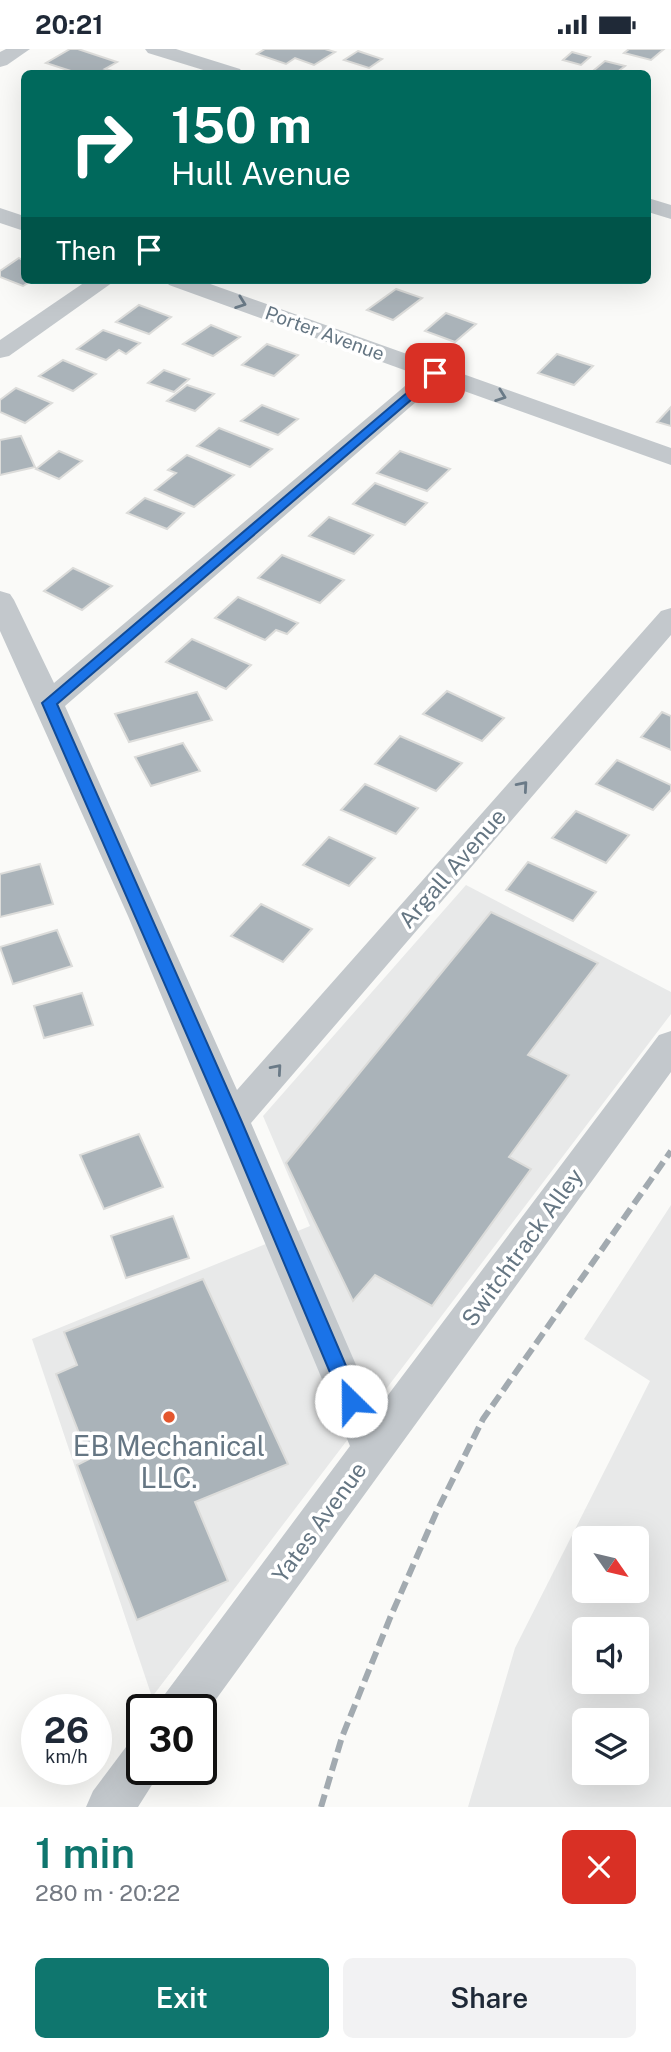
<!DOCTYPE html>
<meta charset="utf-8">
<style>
body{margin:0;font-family:"Public Sans",sans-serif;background:#f2f2f3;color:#1f2937;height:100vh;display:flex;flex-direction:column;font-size:26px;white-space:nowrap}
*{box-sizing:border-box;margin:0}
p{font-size:23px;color:#747a83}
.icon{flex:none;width:38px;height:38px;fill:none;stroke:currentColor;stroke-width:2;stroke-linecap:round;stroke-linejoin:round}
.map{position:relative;height:1758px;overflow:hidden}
.sheet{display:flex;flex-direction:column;background:#fff;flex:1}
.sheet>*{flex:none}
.guide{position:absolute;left:21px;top:21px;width:630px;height:214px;border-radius:10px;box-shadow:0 7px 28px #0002;background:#00695c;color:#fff;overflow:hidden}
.needle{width:46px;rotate:124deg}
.tools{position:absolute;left:572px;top:1477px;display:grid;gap:14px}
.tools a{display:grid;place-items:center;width:77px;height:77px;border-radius:10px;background:#fff;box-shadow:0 7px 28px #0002;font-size:35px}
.speed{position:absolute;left:21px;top:1645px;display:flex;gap:14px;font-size:35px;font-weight:700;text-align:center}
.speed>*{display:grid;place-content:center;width:91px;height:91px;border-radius:50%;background:#fff;box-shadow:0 7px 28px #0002;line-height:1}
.speed small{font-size:18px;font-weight:400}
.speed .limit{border:4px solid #111;border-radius:10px;background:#fff;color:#111}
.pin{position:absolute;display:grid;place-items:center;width:60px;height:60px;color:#fff;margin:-30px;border-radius:14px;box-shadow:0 4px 10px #0006}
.me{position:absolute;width:77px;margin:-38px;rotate:337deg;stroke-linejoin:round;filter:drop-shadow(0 0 5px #0008)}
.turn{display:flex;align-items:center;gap:24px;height:147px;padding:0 35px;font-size:32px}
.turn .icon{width:91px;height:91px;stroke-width:2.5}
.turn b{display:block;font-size:49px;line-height:60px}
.then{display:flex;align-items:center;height:66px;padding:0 35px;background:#0003;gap:14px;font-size:26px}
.round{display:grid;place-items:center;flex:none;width:74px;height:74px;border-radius:10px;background:#f2f2f3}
.headline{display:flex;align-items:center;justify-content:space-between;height:119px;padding:0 35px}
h1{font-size:42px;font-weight:600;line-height:52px;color:#0f766e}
.cta{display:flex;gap:14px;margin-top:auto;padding:14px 35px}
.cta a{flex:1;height:80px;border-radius:10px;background:#0f766e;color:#fff;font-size:28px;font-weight:600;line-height:80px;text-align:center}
.cta a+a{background:#f2f2f3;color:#1f2937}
.status{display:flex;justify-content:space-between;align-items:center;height:49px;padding:0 35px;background:#fff;direction:ltr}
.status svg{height:19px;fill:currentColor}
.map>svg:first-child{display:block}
</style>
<div class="status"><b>20:21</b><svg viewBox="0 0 49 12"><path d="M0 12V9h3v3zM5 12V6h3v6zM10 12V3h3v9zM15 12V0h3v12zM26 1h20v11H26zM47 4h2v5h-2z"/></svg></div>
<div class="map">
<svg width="671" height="1758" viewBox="0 0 671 1758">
<rect width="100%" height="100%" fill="#fafaf8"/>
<!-- built -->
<g fill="#e8e9e9" fill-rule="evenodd">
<polygon points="466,836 671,943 671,965 152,1648 32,1290 310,1177 263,1067"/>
<path d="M671,1156v602h-203l47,-159 135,-267 -66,-42zM584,1489h53v53h-53zM584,1580h53v53h-53zM584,1671h53v53h-53z"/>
</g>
<!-- building -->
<g fill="#aab3b9" stroke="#dcdcda" stroke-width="2">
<polygon points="70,0 78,0 117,13 105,20 120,24 77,24 46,14"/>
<polygon points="265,0 325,0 335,3 314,16 295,9 286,15 257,5"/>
<polygon points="629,0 664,0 651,11 624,4"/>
<polygon points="358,2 382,10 369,19 344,11"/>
<polygon points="572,3 590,8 581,16 563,11"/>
<polygon points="605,12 625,17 616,24 593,22"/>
<polygon points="19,209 24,212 24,231 33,231 23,237 0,228 0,222"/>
<polygon points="396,240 422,249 393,271 367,261"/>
<polygon points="139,256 171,268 149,285 116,273"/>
<polygon points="446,264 476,275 455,293 425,282"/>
<polygon points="211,276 240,288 213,307 183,295"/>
<polygon points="103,281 140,294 126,305 119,301 106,311 77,300"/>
<polygon points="267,295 298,306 274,327 242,316"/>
<polygon points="557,305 593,317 574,336 538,324"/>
<polygon points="63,311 96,325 73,342 39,327"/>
<polygon points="164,321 189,330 174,343 148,334"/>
<polygon points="187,336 214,345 195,362 167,352"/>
<polygon points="16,339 52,354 25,374 0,363 0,351"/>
<polygon points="262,356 298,370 278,386 241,372"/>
<polygon points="671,358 671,377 657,373"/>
<polygon points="219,379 272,400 250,418 197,397"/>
<polygon points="21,387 35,418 0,426 0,391"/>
<polygon points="59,402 82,412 59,430 36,420"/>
<polygon points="400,402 450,420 427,442 377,424"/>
<polygon points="187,406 234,426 194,458 155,441 176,424 168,421"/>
<polygon points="375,434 427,454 405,476 353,455"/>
<polygon points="145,449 184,464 167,480 127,464"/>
<polygon points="329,468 373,486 354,505 309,487"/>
<polygon points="282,506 344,531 320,554 258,529"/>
<polygon points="73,519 112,537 82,561 44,542"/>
<polygon points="238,548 298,574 287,585 276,581 265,591 215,569"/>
<polygon points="192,590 251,616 226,640 166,613"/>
<polygon points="447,642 504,669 482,692 423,665"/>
<polygon points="197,643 212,671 129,693 115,665"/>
<polygon points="662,663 671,667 671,701 641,688"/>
<polygon points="400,687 462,714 436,742 375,715"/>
<polygon points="183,694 200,722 151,737 135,708"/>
<polygon points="617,711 671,736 671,741 653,761 596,735"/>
<polygon points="365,735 418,759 396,785 341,761"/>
<polygon points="576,762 629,786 606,814 552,789"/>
<polygon points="329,788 375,809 349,837 303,816"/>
<polygon points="528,813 596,843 573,872 506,841"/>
<polygon points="40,815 53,855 0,868 0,825"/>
<polygon points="261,855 312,880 283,913 231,887"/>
<polygon points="491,863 598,914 528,1006 569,1026 509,1108 531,1120 432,1257 375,1226 353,1252 286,1114"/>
<polygon points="57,881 72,917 13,935 0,898"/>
<polygon points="82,944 93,976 44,989 34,957"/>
<polygon points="139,1085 163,1138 104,1160 80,1106"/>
<polygon points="173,1167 189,1209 126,1229 111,1187"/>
<polygon points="203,1230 288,1415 195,1453 228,1532 137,1571 77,1416 89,1410 56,1325 77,1316 64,1283"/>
</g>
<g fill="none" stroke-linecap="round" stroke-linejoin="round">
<!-- street -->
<g fill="#c3c8cc" fill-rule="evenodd">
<polygon points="6,0 30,0 7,16 0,18 0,3"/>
<polygon points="145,0 176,0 240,20 243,24 213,24 148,4"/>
<polygon points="648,149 671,156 671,170 648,163"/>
<polygon points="0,159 24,167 24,182 0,174"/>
<polygon points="88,231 116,231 9,307 0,309 0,291"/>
<polygon points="165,231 199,231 671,399 671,416 439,333 65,657 237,1041 661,562 671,559 671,586 251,1074 376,1362 659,986 671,982 671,1023 201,1671 201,1661 159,1661 165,1645 350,1397 128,867 0,582 0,542 10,545 14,551 54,634 418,326 169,236"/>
<polygon points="142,1691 142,1720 162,1720 138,1758 86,1758 93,1742 126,1698"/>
</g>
<!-- rail -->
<polyline stroke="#a2aab0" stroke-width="6" stroke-dasharray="13 6" stroke-linecap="butt" points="321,1758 342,1688 390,1569 436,1464 483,1370 671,1102"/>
</g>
<!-- one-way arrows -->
<defs><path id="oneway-chevron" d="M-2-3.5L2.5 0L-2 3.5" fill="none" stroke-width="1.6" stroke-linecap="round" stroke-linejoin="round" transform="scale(1.75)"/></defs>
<g stroke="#6a7a87">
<use href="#oneway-chevron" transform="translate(241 254) rotate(20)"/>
<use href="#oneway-chevron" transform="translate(501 347) rotate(20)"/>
<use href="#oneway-chevron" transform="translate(523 737) rotate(-49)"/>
<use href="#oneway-chevron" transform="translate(277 1020) rotate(-49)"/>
</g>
<!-- route -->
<polygon fill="#1a73e8" stroke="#114b97" stroke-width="2" points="435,320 441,324 440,326 57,655 241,1071 361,1352 358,1358 351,1361 345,1358 342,1352 224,1071 42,654"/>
<!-- markers -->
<circle fill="#e4572e" stroke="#fff" stroke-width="2.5" cx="169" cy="1368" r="7"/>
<g text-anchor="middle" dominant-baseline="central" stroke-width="7" stroke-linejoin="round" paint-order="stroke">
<!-- far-street labels -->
<g font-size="19" fill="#657683" stroke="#fff">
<text transform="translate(325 284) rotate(20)">Porter Avenue</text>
</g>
<!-- street labels -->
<g font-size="23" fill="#657683" stroke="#fff">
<text transform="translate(452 819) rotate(-49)">Argall Avenue</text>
<text transform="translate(522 1198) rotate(-54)">Switchtrack Alley</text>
<text transform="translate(319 1473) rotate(-54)">Yates Avenue</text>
</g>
<!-- near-poi labels -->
<g font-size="28" fill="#657683" stroke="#fff">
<text x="169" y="1396">EB Mechanical<tspan x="169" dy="32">LLC.</tspan></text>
</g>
</g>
</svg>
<div class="tools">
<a><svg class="needle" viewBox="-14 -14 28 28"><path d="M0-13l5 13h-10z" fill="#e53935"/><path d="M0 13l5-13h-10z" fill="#747a83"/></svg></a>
<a><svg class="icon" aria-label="sound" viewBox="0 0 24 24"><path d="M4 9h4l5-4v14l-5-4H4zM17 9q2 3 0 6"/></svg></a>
<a><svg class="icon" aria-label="layers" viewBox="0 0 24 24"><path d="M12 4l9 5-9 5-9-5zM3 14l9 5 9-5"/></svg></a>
</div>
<div class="speed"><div>26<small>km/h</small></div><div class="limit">30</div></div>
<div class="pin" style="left:435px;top:324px;background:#d93025"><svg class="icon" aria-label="arrive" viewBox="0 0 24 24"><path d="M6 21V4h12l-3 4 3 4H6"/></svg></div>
<svg class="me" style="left:351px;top:1352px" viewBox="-20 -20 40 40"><circle r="19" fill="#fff"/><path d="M0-13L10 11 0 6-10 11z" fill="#1a73e8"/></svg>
<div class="guide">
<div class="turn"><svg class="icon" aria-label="right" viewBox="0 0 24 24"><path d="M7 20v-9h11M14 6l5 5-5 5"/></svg><div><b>150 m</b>Hull Avenue</div></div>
<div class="then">Then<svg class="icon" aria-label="arrive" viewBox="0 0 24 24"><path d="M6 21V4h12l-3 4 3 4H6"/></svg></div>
</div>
</div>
<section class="sheet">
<div class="headline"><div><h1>1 min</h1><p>280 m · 20:22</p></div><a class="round" style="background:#d93025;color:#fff"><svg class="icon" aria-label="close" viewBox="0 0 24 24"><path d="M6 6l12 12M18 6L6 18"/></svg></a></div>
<div class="cta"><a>Exit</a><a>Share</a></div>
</section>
